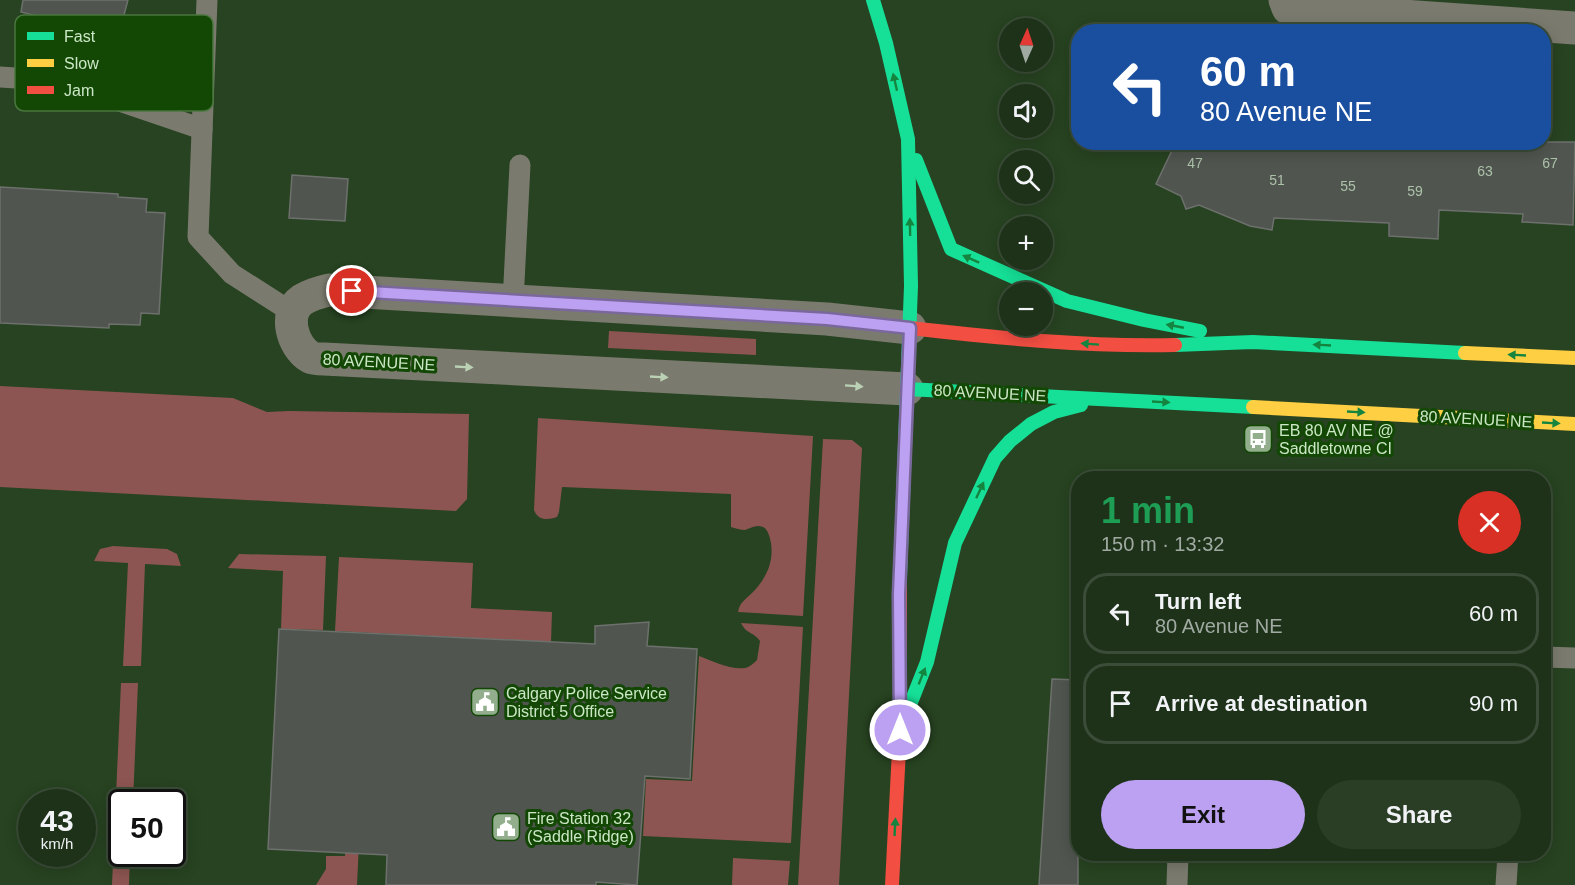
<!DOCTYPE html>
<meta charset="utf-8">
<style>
body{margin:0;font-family:Helvetica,sans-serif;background:#2a3e26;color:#f1f3f6;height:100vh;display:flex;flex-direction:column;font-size:22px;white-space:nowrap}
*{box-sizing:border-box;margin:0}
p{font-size:20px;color:#a0aaa2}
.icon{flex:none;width:33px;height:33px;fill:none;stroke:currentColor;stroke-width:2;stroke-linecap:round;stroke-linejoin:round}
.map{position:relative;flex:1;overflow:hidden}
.side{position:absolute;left:1071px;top:471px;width:480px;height:390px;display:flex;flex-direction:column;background:#1d3219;border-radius:24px;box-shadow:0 3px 15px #0003,0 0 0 2px #3b4d38}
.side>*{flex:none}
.guide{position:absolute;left:1071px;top:24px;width:480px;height:126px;border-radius:24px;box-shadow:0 3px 15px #0003,0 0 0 2px #3b4d38;background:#1a4fa0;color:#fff;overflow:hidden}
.needle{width:39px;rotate:3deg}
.buttons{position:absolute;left:999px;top:18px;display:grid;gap:12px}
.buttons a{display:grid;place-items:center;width:54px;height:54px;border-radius:50%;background:#1d3219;box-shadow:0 3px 15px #0003,0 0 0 2px #3b4d38;font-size:30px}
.speed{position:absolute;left:18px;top:789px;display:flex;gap:12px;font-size:30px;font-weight:700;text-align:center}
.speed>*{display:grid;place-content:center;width:78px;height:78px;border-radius:50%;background:#1d3219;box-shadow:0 3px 15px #0003,0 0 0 2px #3b4d38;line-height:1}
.speed small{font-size:15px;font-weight:400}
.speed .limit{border:3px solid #111;border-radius:9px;background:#fff;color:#111}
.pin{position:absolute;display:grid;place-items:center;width:51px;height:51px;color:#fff;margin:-26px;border:3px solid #fff;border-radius:50%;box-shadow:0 2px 6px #0007}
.me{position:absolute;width:66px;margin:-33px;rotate:0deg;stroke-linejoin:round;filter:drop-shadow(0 0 4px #0008)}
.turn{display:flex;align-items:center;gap:21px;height:126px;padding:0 30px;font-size:27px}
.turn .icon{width:78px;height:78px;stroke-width:2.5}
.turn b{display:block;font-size:42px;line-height:51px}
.round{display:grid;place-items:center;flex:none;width:63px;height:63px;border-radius:32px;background:#2a3e26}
.summary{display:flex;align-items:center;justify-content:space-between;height:102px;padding:0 30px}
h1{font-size:36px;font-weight:700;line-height:45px;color:#1e9e55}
.primary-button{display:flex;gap:12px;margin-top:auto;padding:12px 30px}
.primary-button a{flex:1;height:69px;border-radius:36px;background:#bca0f2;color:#111;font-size:24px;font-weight:700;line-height:69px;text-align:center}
.primary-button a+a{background:#2a3e26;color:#f1f3f6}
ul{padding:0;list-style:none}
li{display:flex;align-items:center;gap:18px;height:81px;margin:0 12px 9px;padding:0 18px;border:3px solid #3b4d38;border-radius:24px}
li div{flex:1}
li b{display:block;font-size:22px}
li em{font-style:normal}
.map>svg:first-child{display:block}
</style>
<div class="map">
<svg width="1575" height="885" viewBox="0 0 1575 885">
<rect width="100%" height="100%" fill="#274321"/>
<!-- green -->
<g fill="#8d5551">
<polygon points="609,331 756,339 756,355 608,348"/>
<polygon points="0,386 233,398 267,412 289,411 469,414 467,499 456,511 0,487"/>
<path d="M538,418l275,18 -10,180 -65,-4c2,-10 6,-11 13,-18 14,-14 23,-30 20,-51 -1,-5 -3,-14 -8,-16 -7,-3 -12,1 -18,3 -4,0 -10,-2 -14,-3v-33l-169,-7 -3,25 -2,5c-9,3 -19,4 -23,-7z"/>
<polygon points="823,439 852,440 862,448 839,885 798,885"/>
<polygon points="113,546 167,549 177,554 181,566 145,564 141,666 123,666 128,563 94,561 100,549"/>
<polygon points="239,554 326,556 323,630 281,629 283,571 228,568"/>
<polygon points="339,557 473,563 471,608 552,612 551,642 335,631"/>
<path d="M741,623l62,4 -12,216 -148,-7 3,-57 46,2 7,-125c13,5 31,14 46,12 5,-1 9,-5 12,-8l3,-19c-7,-10 -13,-6 -19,-18z"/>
<polygon points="121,683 138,683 133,802 122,802 122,854 130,854 129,885 112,885"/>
<polygon points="349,759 362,779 357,885 316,885 326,869 326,856 345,856"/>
<polygon points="733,858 790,861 788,885 732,885"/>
</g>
<!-- building -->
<g fill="#505550" stroke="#6d706c" stroke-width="1.5">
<polygon points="23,0 128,0 118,37 21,12"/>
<polygon points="1176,142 1575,142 1573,225 1522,222 1523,214 1439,210 1438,239 1389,236 1389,223 1274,218 1272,230 1250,226 1199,205 1186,209 1181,196 1156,184"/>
<polygon points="292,175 348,179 345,221 289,218"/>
<polygon points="0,187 118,194 118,197 147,199 146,212 165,213 159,314 141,313 140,325 109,324 109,328 0,323"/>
<polygon points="649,622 647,646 697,649 690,779 645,776 637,885 596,882 596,885 386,885 387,855 268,849 279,629 595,644 595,626"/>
<polygon points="1052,679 1078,680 1078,885 1039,885"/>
</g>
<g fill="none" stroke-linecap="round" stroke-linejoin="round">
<!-- lane -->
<g stroke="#7b7a6e" stroke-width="21">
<polyline points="207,0 198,237 232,274 293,313"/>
<polyline points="0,77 61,81 202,129"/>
<polyline points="513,302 520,165"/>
<polyline points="1544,657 1575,658"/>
<polyline points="1177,885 1178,854"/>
<polyline points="1506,885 1508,854"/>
</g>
<!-- street -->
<g stroke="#7b7a6e" stroke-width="33">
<polyline points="1285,0 1288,8 1575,28"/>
<path d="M907,389l-583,-30c-4,0 -10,0 -14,-2 -18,-11 -27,-44 -8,-57 8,-5 18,-8 27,-10l498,29 83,9"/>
</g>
<!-- fast -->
<g stroke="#16e098" stroke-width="14">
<polyline points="873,0 886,43 908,139 911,286 900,576"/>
<polyline points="916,160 951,249 1067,301 1144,320 1200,331"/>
<polyline points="1175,345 1253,342 1465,353"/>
<polyline points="907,389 1253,407"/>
<polyline points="906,715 927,662 955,543 995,458 1010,441 1031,424 1054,412 1081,405"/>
</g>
<!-- slow -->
<g stroke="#ffcf43" stroke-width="14">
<polyline points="1465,353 1575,358"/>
<polyline points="1253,407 1575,424"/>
</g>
<!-- jam -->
<g stroke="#f24e42" stroke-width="14">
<path d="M910,328c88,10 177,19 265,17"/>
<polyline points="892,885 900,730 900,576"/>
</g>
</g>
<!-- one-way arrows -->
<defs><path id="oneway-solid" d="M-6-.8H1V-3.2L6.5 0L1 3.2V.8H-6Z" transform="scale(1.5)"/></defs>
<g fill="#14843f">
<use href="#oneway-solid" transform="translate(895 82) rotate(-103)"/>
<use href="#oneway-solid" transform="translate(910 227) rotate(-91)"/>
<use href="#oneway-solid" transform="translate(971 259) rotate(-156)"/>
<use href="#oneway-solid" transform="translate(1175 326) rotate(-169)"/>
<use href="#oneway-solid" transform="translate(1090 344) rotate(-176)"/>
<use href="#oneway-solid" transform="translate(1322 345) rotate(-177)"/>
<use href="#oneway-solid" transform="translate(1517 355) rotate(-177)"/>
<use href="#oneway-solid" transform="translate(1161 402) rotate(3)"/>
<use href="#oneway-solid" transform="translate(1356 412) rotate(3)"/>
<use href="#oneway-solid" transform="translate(1551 423) rotate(3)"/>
<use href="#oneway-solid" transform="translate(980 490) rotate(-65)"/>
<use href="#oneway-solid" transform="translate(922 676) rotate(-68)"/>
<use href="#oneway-solid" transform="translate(895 827) rotate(-87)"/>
</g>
<g fill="#bbd1b4">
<use href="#oneway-solid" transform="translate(464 367) rotate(3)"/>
<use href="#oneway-solid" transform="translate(659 377) rotate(3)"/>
<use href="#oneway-solid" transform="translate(854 386) rotate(4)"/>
</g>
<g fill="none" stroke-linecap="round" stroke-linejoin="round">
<!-- route casing -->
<g stroke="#7a689d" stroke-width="15">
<polyline id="route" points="352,291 827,319 910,328 899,594 900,730"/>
</g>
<!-- route -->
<use href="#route" stroke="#bca0f2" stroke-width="10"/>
</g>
<!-- icons -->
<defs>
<g id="bus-square" transform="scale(1.5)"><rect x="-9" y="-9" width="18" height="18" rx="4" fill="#92ae8c" stroke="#124704"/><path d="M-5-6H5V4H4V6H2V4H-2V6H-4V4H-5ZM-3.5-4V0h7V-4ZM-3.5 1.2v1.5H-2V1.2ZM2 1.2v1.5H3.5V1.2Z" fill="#fff"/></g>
<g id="civic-square" transform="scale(1.5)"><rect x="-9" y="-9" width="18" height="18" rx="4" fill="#92ae8c" stroke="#124704"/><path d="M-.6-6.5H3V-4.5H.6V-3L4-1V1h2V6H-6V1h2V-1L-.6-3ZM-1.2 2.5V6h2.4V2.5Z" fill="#fff"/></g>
</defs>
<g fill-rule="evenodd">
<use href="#bus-square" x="1258" y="439"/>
<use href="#civic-square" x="485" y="702"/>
<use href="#civic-square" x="506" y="827"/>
</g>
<g text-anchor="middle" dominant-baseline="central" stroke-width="6" stroke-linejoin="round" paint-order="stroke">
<!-- number labels -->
<g font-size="14" fill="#acc2a8">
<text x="1195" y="163">47</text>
<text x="1550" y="163">67</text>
<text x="1485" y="171">63</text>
<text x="1277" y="180">51</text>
<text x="1348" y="186">55</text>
<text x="1415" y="191">59</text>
</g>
<!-- street labels -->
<g font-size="16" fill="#cbe7c5" stroke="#124704">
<text transform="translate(379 362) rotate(3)">80 AVENUE NE</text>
<text transform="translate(990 393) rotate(3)">80 AVENUE NE</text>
<text transform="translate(1476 419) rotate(3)">80 AVENUE NE</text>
</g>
<!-- poi labels -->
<g font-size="16" fill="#cbe7c5" stroke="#124704" text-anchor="start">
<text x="1279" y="430">EB 80 AV NE @<tspan x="1279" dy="18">Saddletowne CI</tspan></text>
<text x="506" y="693">Calgary Police Service<tspan x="506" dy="18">District 5 Office</tspan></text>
<text x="527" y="818">Fire Station 32<tspan x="527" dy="18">(Saddle Ridge)</tspan></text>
</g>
</g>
<!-- legend -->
<rect x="15" y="15" width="198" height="96" rx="9" fill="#124704" stroke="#4a773e" stroke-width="1.5"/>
<rect x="27" y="32" width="27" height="8" fill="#16e098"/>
<rect x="27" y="59" width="27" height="8" fill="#ffcf43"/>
<rect x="27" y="86" width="27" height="8" fill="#f24e42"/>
<g font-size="16" fill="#cbe7c5">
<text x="64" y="42">Fast</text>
<text x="64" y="69">Slow</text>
<text x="64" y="96">Jam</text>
</g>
</svg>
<div class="buttons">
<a><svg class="needle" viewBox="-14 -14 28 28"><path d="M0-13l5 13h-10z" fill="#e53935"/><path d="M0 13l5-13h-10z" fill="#a0aaa2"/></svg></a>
<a><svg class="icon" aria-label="sound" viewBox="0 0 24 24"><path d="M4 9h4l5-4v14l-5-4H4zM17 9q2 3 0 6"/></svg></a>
<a><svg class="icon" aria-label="search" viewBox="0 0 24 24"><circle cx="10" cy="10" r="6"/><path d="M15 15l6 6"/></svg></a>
<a>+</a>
<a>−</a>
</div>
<div class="speed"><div>43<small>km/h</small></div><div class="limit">50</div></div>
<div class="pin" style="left:352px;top:291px;background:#d93025"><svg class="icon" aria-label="arrive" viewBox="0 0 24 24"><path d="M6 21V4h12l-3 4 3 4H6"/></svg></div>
<svg class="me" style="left:900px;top:730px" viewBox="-20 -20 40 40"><circle r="17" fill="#bca0f2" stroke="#fff" stroke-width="3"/><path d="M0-11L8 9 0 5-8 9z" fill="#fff"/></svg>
<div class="guide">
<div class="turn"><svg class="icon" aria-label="left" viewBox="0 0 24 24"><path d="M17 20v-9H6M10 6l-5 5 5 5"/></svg><div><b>60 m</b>80 Avenue NE</div></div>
</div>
<section class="side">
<div class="summary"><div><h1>1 min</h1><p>150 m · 13:32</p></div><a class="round" style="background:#d93025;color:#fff"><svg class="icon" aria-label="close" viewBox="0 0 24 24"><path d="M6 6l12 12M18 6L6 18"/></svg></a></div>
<ul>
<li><svg class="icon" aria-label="left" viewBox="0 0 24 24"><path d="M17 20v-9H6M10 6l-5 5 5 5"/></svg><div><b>Turn left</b><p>80 Avenue NE</p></div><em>60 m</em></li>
<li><svg class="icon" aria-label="arrive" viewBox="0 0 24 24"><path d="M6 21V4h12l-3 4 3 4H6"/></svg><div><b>Arrive at destination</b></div><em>90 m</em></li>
</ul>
<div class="primary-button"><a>Exit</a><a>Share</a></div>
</section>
</div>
